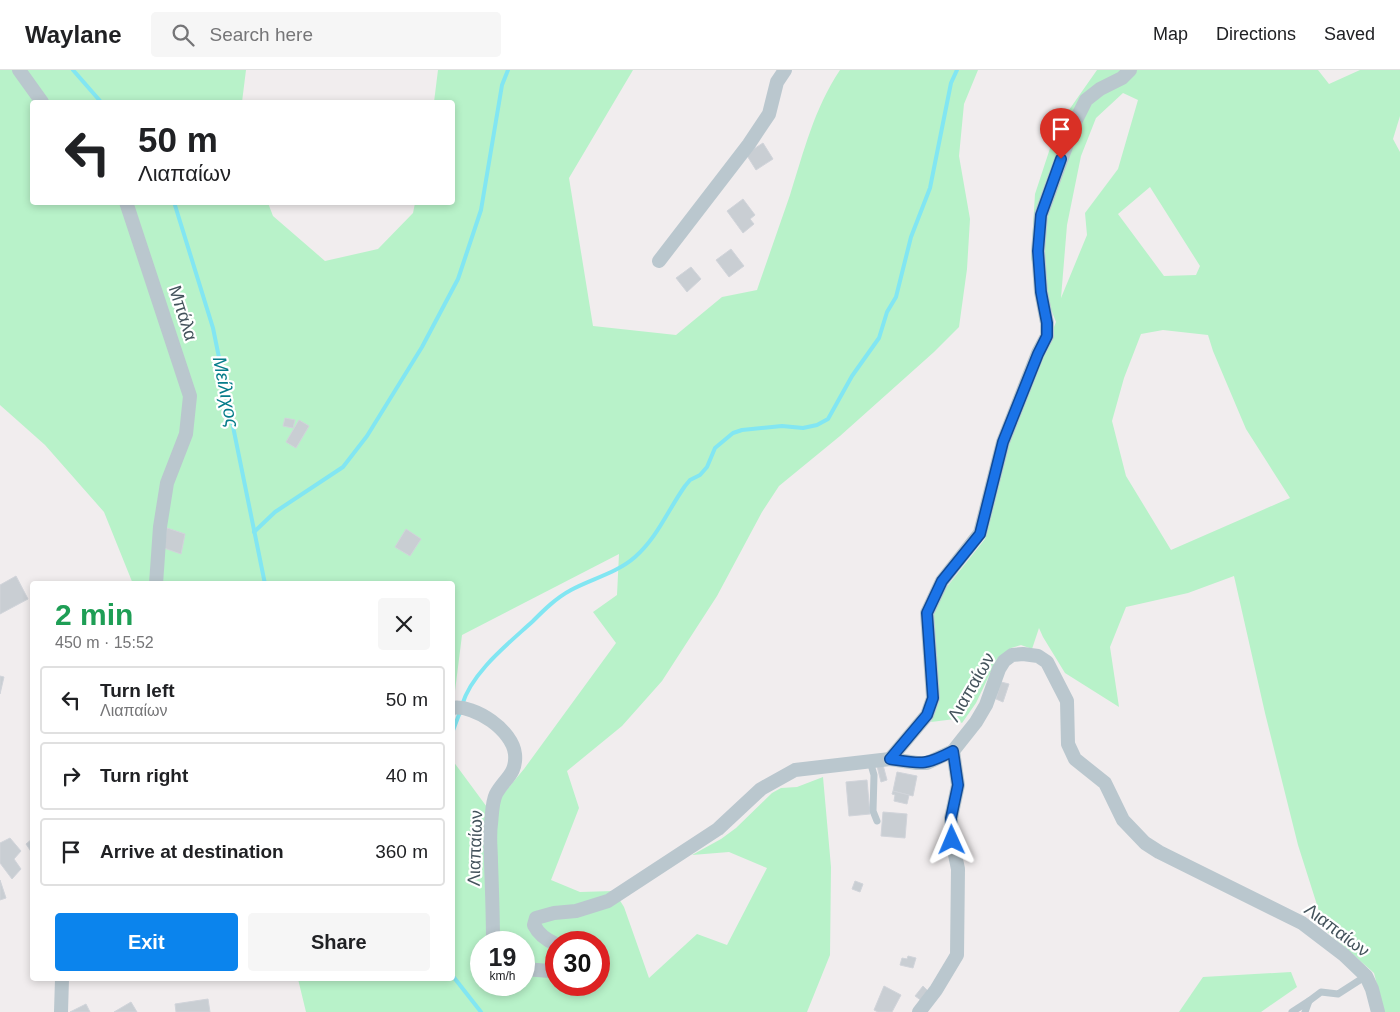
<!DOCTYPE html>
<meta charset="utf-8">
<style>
body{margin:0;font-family:Helvetica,sans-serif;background:#f6f6f6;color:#202124;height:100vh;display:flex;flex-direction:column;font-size:19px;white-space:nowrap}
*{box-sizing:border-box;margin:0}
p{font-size:16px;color:#757577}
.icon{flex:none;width:28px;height:28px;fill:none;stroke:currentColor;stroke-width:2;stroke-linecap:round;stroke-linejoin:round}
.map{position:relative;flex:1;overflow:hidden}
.details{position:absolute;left:30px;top:511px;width:425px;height:400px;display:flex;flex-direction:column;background:#fff;border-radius:5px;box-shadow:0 2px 8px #0003}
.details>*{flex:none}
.guide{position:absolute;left:30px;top:30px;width:425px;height:105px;border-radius:5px;box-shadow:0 2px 8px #0003;background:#fff;color:#202124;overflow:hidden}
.speed{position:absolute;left:470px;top:861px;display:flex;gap:10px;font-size:25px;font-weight:700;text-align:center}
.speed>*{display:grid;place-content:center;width:65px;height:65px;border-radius:50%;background:#fff;box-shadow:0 2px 8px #0003;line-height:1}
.speed small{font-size:12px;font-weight:400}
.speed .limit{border:8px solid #d22;background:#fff;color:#111}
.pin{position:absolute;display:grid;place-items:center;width:42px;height:42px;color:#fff;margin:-51px -21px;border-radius:50% 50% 50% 0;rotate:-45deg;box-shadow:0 0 5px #0007}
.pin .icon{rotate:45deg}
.me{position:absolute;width:55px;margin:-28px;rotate:359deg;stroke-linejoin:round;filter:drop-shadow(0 0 4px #0008)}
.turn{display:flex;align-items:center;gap:18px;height:105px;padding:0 25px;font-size:22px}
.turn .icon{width:65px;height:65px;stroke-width:2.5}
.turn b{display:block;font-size:35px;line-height:42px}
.round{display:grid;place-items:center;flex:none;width:52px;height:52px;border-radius:5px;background:#f6f6f6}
.summary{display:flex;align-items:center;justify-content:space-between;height:85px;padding:0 25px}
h1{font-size:30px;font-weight:800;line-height:38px;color:#1e9e55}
.cta{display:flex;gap:10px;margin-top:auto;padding:10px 25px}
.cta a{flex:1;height:58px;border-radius:5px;background:#0b84ed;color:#fff;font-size:20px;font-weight:800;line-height:58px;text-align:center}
.cta a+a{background:#f6f6f6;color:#202124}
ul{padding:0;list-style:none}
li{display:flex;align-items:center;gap:15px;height:68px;margin:0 10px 8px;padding:0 15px;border:2px solid #e0e0e0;border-radius:5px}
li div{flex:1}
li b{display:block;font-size:19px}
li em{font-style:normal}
header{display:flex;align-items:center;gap:30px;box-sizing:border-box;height:70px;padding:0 25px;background:#fff;border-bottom:1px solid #e0e0e0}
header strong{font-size:24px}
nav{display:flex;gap:28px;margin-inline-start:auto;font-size:18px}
.search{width:350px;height:45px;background:#f6f6f6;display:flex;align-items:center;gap:12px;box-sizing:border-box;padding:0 18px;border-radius:5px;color:#757577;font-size:19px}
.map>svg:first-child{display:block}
</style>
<header>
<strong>Waylane</strong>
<div class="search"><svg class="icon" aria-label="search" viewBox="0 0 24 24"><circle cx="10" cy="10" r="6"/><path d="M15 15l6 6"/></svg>Search here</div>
<nav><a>Map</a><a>Directions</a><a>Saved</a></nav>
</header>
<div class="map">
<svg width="1400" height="942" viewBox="0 0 1400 942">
<rect width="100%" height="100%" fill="#f1edee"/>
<!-- green -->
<g fill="#b8f2c9" fill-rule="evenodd">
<path d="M0,0h246l-4,32h-210v100l236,1 5,13 52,45 53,-12 35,-36 2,-10 37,-1v-100h-18l4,-32h195l-64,108 24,148 83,9 46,-38 35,-7c11,-32 22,-63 33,-95 14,-44 24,-86 50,-125h138l-14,34 -5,52 11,63 -3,50 -8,58 -25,25 -94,84 -61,50 -17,26 -45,84 -55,85 -40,45 -55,45 12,37 -28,72 29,12 34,-1 10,16 25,71 48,-44 30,11 40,-77 -38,-16 -37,3 29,-16 15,-11 36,-35 9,-5 16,-1 26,-10 8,90 -1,88 -23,57h-501l-8,-33h154l1,-218 42,57 5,-20 24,-29 92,-126 -23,-31 24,-17 2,-41 -157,81 -9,72 -1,-123h-319l-29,-72 -59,-67 -45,-40zM481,872h43v43h-43zM556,872h43v43h-43z"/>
<path d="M1097,0h221l11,14 31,-14h40v46l-7,23 7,13v860h-16l-10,-39 -49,-43 -27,-85 -33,-132 -31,-137 -46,17 -62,14 -16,40 9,60 -54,-34 -22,-36 -4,-9 -7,21 -11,-4 -10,3 -14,11 -21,44 -14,20 -7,-4 -24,3 8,-20 -7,-89 14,-25 39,-49 23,-96 48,-121 -25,-63 4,-65 22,-67zM1123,23l15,7 -20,69 -33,44 2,22 -26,63 6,-73 14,-69 15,-38zM1150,117l50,79 -4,9 -32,1 -46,-62zM1163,260l45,5 5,16 33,78 44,69 -119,52 -45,-74 -14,-55 12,-43 17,-44z"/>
<polygon points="1291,902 1297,917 1261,942 1179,942 1203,907"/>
</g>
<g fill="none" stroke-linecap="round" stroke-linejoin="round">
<!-- stream -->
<g stroke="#82e6f2" stroke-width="4">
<polyline points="73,0 101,32"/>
<polyline points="174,132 213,258 265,514"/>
<polyline points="254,462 275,442 343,397 367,366 422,277 458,209 481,140 502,15 508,0"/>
<path d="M462,635c10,-33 46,-61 71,-84 11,-11 23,-23 38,-31 20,-11 46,-17 64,-33 22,-19 33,-47 50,-71l5,-6 10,-5 7,-8 8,-19 18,-15 9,-3 40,-4 21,2 14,-3 11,-6 24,-43 27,-38 8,-26 9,-15 15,-60 19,-49 21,-105 6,-13"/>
<polyline points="452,663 460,642"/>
<polyline points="452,905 481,942"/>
</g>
</g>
<!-- building -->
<g fill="#c9ced3" stroke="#d1d4da">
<polygon points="763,73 773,89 756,100 746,84"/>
<polygon points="743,129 755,145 750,149 754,154 743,163 727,141"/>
<polygon points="731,179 744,196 729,207 716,190"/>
<polygon points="691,197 701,209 687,222 676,208"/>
<polygon points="285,348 295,350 293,358 283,356"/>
<polygon points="299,350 309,356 296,378 286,372"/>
<polygon points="167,458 185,464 181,484 164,478"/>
<polygon points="406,459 421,469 410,486 395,477"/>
<polygon points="16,506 28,529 0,544 0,515"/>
<polygon points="0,606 4,607 0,624"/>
<polygon points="1001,612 1009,614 1003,632 996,629"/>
<polygon points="883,695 887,710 881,712 877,696"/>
<polygon points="897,702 917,706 913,726 893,721"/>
<polygon points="867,710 870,744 849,746 846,712"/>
<polygon points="893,721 909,725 907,734 894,731 895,725 892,724"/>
<polygon points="883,742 907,744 905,768 881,766"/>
<polygon points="10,768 21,781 14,789 21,799 12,809 0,793 0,773"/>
<polygon points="32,769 32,783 26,774"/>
<polygon points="0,810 6,828 0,830"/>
<polygon points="855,811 863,814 860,822 852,819"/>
<polygon points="908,886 916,888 913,898 900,895 902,888 907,889"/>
<polygon points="884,916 901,925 892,942 878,942 874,940"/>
<polygon points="923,916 929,922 922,931 915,926"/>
<polygon points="208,929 210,942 176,942 175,934"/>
<polygon points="131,932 137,942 114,942"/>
<polygon points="86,934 90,942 70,942"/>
</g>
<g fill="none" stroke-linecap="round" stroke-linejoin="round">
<!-- service -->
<g stroke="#bac7ce" stroke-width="7">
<polyline points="870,691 874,705 873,741 877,751"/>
<polyline points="1292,942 1309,931"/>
<polyline points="1305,942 1309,931 1321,922 1338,924 1366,906"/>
</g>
<!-- minor -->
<g stroke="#bac7ce" stroke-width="14">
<polyline points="19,0 42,32"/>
<polyline points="126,132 190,326 186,364 167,413 160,457 156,514"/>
<polyline points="659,191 749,74 769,44 777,12 785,0"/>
<path d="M452,638c23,-4 61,23 63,46 2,20 -11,25 -19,40 -4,8 -4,21 -5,30 -2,12 0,26 0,38 1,27 2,54 2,80"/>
<polyline points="890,689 927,645 933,628 927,543 942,511 980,463 1003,372 1038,283 1047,266 1047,253 1041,222 1038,181 1041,145 1075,52 1086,30 1100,19 1122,8 1130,0"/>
<path d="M556,874c-10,-4 -17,-9 -22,-19l2,-7 18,-5 22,-2 32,-10 110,-72 43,-40 34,-19 95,-11 27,4h10l26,-12 23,-29 10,-17 13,-36 5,-8 8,-6 11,-1 15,2 9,6 20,39 1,43 7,15 30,24 18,37 22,23 14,9 143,71 42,32 22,21 6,13 6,23"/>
<polyline points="524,899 550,901 556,898"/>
<polyline points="61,942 62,909"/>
<polyline points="919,942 936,920 957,885 958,799 952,770 951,748 958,715 953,681"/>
</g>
</g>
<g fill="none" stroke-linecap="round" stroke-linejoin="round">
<!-- route casing -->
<g stroke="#114b97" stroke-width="12">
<path id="route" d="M952,770l-1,-22 7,-33 -5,-34c-29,15 -31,13 -63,8l37,-44 6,-17 -6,-85 15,-32 38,-47 23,-92 35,-88 9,-18v-13l-6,-31 -3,-41 3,-36 20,-56"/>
</g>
<!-- route -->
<use href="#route" stroke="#1a73e8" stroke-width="9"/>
</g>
<g text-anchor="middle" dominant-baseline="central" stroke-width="4.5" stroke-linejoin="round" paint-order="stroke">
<!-- street labels -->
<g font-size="18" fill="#44535c" stroke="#fff">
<text transform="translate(183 243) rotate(72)">Μπάλα</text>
<text transform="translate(971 617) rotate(-60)">Λιαπαίων</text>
<text transform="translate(475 778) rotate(-88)">Λιαπαίων</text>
<text transform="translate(1337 860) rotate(37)">Λιαπαίων</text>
</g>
<!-- water labels -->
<g font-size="19" font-style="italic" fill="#067c8a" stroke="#fff">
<text transform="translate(226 322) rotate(79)">Μείλιχος</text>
</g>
</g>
</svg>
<div class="speed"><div>19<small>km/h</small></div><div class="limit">30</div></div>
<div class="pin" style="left:1061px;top:89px;background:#d93025"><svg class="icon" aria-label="arrive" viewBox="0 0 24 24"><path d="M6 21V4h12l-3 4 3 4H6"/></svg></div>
<svg class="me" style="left:952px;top:770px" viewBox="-20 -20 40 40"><path d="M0-17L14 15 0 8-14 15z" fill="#1a73e8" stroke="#fff" stroke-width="4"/></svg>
<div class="guide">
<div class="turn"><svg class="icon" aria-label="left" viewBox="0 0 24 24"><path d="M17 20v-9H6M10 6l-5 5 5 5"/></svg><div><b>50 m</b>Λιαπαίων</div></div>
</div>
<section class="details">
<div class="summary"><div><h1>2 min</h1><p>450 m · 15:52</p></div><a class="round"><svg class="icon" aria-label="close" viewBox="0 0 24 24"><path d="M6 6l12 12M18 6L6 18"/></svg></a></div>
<ul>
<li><svg class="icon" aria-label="left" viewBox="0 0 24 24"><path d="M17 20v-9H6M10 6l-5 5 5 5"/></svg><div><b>Turn left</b><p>Λιαπαίων</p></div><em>50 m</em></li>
<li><svg class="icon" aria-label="right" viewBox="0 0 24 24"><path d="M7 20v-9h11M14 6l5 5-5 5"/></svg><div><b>Turn right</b></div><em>40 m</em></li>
<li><svg class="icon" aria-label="arrive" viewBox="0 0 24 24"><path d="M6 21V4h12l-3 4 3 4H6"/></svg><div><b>Arrive at destination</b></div><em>360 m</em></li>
</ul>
<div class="cta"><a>Exit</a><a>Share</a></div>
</section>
</div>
